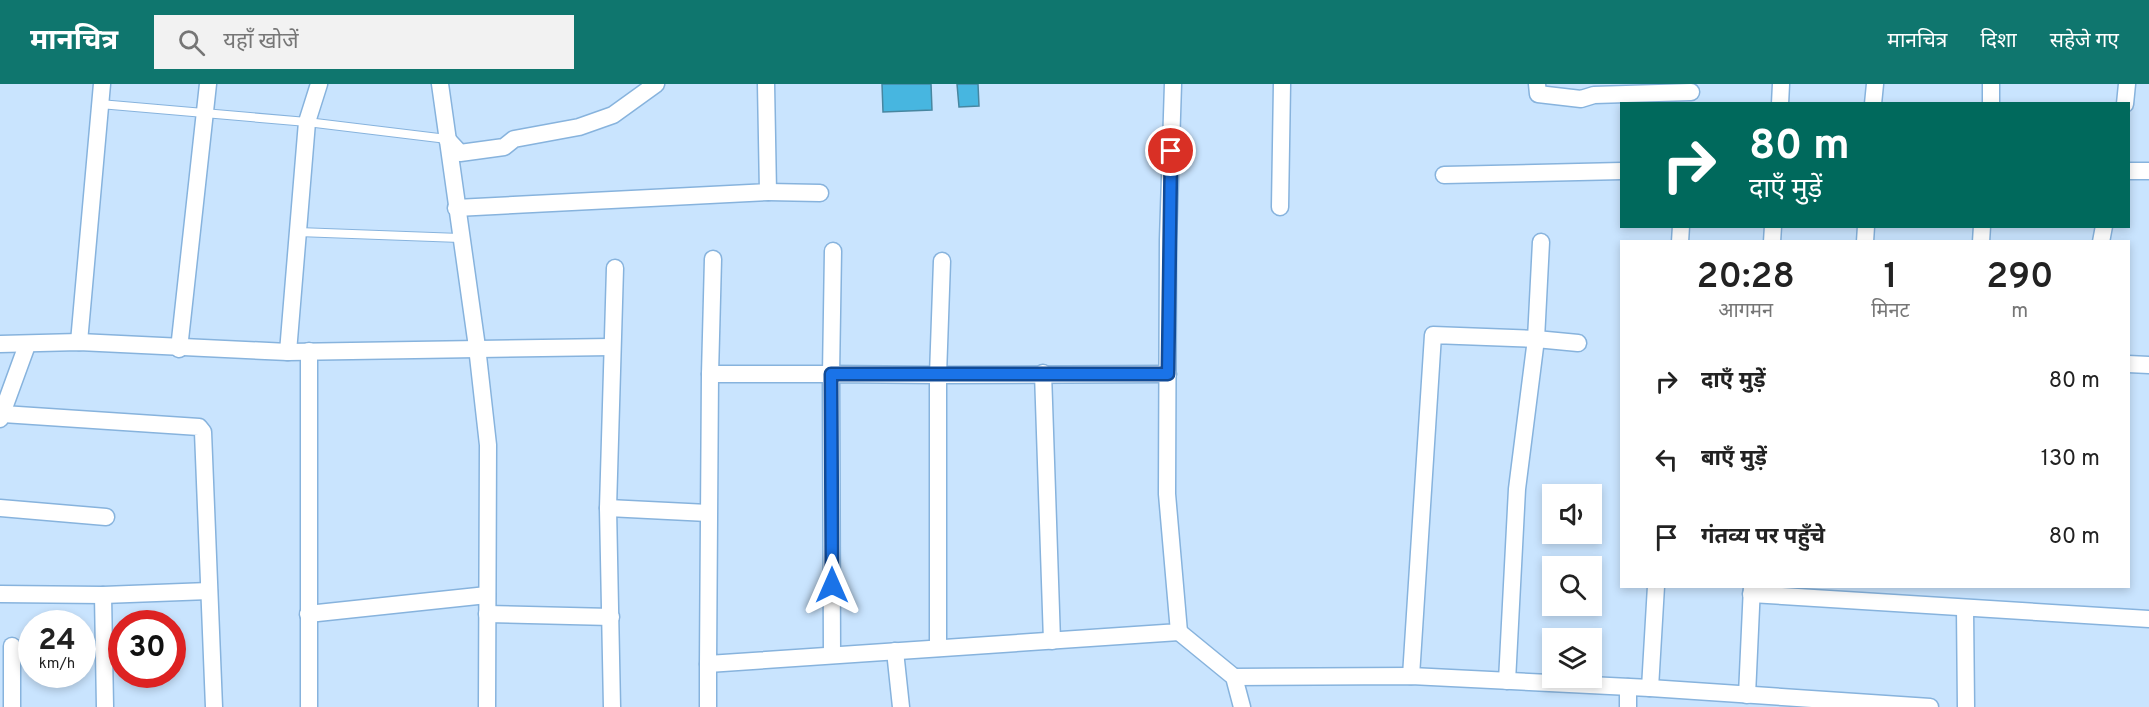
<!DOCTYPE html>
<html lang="hi">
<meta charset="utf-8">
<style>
body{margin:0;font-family:Overpass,"Noto Sans Devanagari",sans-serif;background:#f2f2f2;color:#222;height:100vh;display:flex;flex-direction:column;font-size:22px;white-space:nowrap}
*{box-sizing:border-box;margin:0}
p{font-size:20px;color:#767676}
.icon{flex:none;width:33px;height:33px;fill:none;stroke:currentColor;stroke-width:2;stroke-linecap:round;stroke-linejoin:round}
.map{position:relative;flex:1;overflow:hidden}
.details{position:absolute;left:1620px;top:156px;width:510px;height:348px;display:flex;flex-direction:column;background:#fff;border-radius:0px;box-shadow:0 3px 9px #0003}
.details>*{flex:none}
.hud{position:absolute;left:1620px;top:18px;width:510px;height:126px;border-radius:0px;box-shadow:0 3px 9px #0003;background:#00695c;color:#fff;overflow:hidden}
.fabs{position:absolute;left:1542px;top:400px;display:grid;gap:12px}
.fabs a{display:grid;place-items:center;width:60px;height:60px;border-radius:0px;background:#fff;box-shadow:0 3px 9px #0003;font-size:30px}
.speed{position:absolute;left:18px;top:526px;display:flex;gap:12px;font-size:30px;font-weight:700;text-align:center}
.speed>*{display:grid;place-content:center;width:78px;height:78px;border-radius:50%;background:#fff;box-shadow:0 3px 9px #0003;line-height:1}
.speed small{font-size:15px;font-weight:400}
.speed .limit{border:9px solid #d22;background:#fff;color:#111}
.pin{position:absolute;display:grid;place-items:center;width:51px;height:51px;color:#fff;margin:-26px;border:3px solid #fff;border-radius:50%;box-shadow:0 2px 6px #0007}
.me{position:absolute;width:66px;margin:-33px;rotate:0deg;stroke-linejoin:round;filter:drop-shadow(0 0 4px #0008)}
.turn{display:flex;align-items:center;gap:21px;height:126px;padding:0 30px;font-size:27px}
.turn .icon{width:78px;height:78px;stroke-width:2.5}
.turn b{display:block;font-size:42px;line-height:51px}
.eta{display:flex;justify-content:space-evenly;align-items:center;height:102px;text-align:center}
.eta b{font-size:36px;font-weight:600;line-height:42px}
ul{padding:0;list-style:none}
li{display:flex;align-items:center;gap:18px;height:78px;padding:0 30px}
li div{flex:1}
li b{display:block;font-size:22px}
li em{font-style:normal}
header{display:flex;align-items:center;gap:36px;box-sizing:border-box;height:84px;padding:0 30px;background:#0f766e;color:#fff}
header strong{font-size:28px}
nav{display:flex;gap:33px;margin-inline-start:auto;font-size:21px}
.search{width:420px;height:54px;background:#f2f2f2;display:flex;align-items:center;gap:15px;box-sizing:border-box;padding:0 21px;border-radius:0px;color:#767676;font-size:22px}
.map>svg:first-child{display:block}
</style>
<header>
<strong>मानचित्र</strong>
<div class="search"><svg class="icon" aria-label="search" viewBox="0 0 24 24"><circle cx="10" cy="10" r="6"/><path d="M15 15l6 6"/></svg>यहाँ खोजें</div>
<nav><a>मानचित्र</a><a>दिशा</a><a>सहेजे गए</a></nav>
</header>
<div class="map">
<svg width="2149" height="623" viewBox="0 0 2149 623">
<rect width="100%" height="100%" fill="#c9e4fe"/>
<!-- building -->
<g fill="#47b6e0" stroke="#4786a0" stroke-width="1.5">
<polygon points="882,0 931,0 932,26 883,28"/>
<polygon points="957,0 978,0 979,22 959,23"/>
</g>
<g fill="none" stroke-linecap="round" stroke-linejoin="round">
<!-- lane casing -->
<g stroke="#87b3dd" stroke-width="10">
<g id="lane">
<polyline points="100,20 307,38 447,55"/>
<polyline points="298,148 460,154"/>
</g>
</g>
<!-- street casing -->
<g stroke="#87b3dd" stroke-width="19">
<g id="street">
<polyline points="440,0 477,263 488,361 487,623"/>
<polyline points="1537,0 1538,10 1581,15 1594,11 1691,8"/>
<polyline points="1991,0 1991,20"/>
<polyline points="1780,20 1781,0"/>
<polyline points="1873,20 1875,0"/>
<polyline points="2125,20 2127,0"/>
<polyline points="447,55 460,69 504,63 514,55 579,43 613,31 656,0"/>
<polyline points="2128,87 2149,87"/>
<polyline points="1444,91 1622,87"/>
<polyline points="768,108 820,109"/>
<polyline points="1280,123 1282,0"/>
<polyline points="456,124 768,108 766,0"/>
<polyline points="1680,158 1681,142"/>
<polyline points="1772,158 1773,142"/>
<polyline points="1865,158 1866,142"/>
<polyline points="1981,158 1982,142"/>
<polyline points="2101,158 2104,142"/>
<polyline points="833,167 831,290 710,290 708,580 1179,548 1167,410 1168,156 1173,0"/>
<polyline points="942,177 938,291 1168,290"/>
<polyline points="79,258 102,0"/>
<polyline points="0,260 79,258 288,268 611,263"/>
<polyline points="179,265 208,0"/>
<polyline points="309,267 309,623"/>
<polyline points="288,268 307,38 319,0"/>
<polyline points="2128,280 2149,281"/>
<polyline points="1043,289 1052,557"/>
<polyline points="710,290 713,175"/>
<polyline points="3,330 199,343 203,348 214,623"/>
<polyline points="0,335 27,261"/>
<polyline points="0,424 106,433"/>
<polyline points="608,424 708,429"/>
<polyline points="0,510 103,511 209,507"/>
<polyline points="1751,510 2149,535"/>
<polyline points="103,511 105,623"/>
<polyline points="1965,525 1966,623"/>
<polyline points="308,530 487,511"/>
<polyline points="487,530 611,533"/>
<polyline points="1179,548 1234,593 1242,623"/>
<polyline points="12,562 12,623"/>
<polyline points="895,567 901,623"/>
<polyline points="832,571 831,290 938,291 938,564"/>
<polyline points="1411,592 1433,251 1536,255 1578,259"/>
<polyline points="1234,593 1411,592 1650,604 1930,623"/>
<polyline points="1507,597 1517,405 1536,255 1541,158"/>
<polyline points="1628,603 1628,623"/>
<polyline points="1650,604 1656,502"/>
<polyline points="1747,611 1752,502"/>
<polyline points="612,623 608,424 615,184"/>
<polyline points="708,623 708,580"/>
</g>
</g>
<!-- lane -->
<use href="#lane" stroke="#fff" stroke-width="8"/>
<!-- street -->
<use href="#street" stroke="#fff" stroke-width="16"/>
</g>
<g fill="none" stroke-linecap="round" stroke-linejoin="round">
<!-- route casing -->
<g stroke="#114b97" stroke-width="15">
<polyline id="route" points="832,501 831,290 1168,290 1171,67"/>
</g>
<!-- route -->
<use href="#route" stroke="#1a73e8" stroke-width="10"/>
</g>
</svg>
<div class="fabs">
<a><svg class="icon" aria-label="sound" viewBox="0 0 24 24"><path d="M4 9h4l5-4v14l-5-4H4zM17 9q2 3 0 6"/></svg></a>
<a><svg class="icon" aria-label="search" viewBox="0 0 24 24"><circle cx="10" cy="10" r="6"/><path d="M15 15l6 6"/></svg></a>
<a><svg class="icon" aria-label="layers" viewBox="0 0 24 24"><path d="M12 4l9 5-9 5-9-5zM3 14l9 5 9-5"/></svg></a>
</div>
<div class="speed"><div>24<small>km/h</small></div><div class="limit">30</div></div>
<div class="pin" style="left:1171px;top:67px;background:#d93025"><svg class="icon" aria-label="arrive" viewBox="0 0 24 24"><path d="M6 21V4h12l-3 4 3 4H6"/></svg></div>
<svg class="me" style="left:832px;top:501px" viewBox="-20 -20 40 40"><path d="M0-17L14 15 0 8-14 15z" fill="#1a73e8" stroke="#fff" stroke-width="4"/></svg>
<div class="hud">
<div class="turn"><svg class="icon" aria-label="right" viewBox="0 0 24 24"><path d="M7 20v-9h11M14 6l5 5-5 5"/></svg><div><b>80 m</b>दाएँ मुड़ें</div></div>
</div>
<section class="details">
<div class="eta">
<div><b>20:28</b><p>आगमन</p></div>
<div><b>1</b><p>मिनट</p></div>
<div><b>290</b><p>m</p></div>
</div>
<ul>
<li><svg class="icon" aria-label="right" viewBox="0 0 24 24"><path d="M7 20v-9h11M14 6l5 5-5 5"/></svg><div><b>दाएँ मुड़ें</b></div><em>80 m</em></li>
<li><svg class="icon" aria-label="left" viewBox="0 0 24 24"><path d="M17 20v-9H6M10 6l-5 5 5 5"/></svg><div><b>बाएँ मुड़ें</b></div><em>130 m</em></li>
<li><svg class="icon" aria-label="arrive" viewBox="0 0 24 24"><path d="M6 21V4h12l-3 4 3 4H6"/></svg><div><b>गंतव्य पर पहुँचे</b></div><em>80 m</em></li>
</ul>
</section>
</div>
